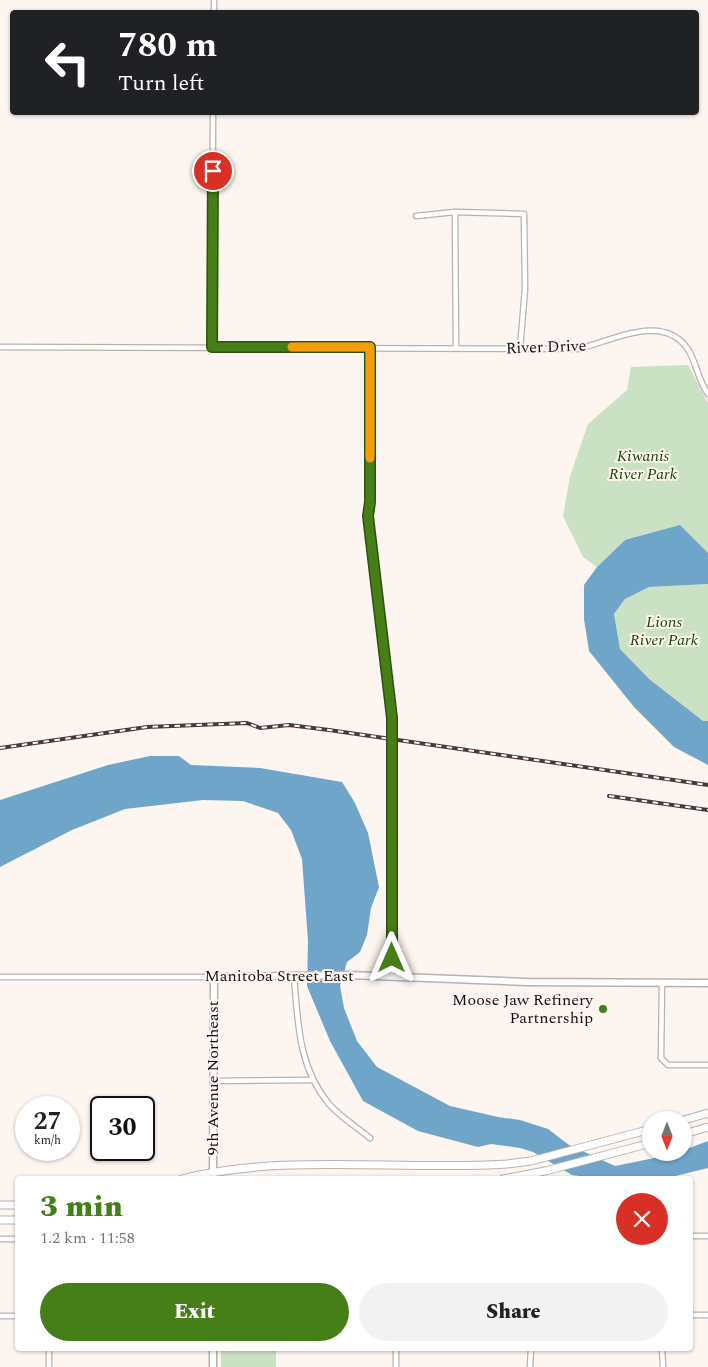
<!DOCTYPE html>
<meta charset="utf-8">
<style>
body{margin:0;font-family:Spectral,serif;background:#f2f2f2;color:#222;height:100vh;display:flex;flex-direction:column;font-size:19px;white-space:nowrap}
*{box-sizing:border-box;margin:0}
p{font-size:16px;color:#767676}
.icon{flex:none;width:28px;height:28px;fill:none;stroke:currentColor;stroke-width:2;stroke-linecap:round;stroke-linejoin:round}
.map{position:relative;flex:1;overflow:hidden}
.panel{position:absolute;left:15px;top:1176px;width:678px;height:175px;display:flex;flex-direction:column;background:#fff;border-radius:5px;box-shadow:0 1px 4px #0004}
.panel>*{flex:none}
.guide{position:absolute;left:10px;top:10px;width:689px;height:105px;border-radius:5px;box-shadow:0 1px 4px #0004;background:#202124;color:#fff;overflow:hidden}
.needle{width:32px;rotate:180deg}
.controls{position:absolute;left:642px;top:1111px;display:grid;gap:10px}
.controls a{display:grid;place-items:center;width:50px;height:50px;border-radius:50%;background:#fff;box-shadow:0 1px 4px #0004;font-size:25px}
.speed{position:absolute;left:15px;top:1096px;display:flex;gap:10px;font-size:25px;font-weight:700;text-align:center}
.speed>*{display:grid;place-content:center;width:65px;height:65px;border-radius:50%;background:#fff;box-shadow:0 1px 4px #0004;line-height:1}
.speed small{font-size:12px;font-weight:400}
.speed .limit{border:2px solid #111;border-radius:8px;background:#fff;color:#111}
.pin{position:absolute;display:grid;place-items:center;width:42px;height:42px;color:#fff;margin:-21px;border:2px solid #fff;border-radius:50%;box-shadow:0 1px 5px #0007}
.me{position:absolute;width:55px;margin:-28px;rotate:0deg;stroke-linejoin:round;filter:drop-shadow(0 0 4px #0008)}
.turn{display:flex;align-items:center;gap:18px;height:105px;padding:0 25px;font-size:22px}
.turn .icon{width:65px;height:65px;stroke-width:2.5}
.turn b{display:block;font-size:35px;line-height:42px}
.round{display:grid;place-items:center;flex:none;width:52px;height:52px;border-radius:26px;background:#f2f2f2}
.overview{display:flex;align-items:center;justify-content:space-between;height:85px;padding:0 25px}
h1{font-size:30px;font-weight:800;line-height:38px;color:#467e17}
.cta{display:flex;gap:10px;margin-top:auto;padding:10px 25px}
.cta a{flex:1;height:58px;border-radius:30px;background:#467e17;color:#fff;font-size:20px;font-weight:800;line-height:58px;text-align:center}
.cta a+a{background:#f2f2f2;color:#222}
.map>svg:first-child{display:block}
</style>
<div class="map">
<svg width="708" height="1367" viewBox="0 0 708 1367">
<rect width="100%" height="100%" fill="#fcf5f0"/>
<!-- green -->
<g fill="#cbe1c3">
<polygon points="688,365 708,403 708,553 625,540 597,567 583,557 563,516 570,476 588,424 627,390 631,367"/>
<polygon points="708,584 708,721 703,721 649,680 620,649 614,614 625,599 649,587"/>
<rect x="221" y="1349" width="55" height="18"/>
</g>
<!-- water -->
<g fill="#6fa5c8">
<polygon points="680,525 708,553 708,584 649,587 625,599 614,614 620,649 649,679 703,721 708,721 708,765 674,747 634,707 589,651 584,619 584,585 597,567 625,540"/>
<polygon points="150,756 179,756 191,765 260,768 342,782 355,803 368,833 379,887 371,908 367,935 360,952 347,962 340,986 344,1008 357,1041 377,1067 450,1106 498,1117 520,1120 548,1129 569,1145 615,1166 684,1152 684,1150 708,1141 708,1168 663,1179 603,1179 572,1175 533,1152 520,1148 491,1144 478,1147 418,1131 363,1101 330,1041 307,986 308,941 302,859 291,830 278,813 243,801 203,800 125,809 72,830 0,867 0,800 108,765"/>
</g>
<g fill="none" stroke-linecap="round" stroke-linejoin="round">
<!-- street casing -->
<g stroke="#b8b2ad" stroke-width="7">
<g id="street">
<polyline points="214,12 214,0"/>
<polyline points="455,212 456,348"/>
<polyline points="416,216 455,212 524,214 525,289 520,349"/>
<path d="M0,347l578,2c34,-8 87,-38 111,2 8,14 9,29 19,43"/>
<polyline points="212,347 213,112"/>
<polyline points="370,347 370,502 368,516 391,718 392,977"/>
<polyline points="0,977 214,977"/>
<path d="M294,977c4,45 4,90 35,127 11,13 28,23 41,34"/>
<polyline points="662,983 661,1058 668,1065 708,1065"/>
<polyline points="214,1081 312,1080"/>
<polyline points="690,1236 708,1236"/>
<polyline points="0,1239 18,1239"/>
<polyline points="690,1315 708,1315"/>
<polyline points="0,1316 18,1316"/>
<polyline points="662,1349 663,1367"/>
<polyline points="49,1367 49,1349"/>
<polyline points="396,1367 396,1349"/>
<polyline points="530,1367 531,1349"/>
</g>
</g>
<!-- secondary casing -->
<g stroke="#b8b2ad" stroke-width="9">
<g id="secondary">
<polyline points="213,1179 214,977 349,975 527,982 708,983"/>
<polyline points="213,1367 213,1349"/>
</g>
</g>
<!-- primary casing -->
<g stroke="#b8b2ad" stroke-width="9">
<g id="primary">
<polyline points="684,1120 708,1113"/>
<polyline points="684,1134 708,1127"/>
<path d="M182,1179c103,-26 219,-8 325,-15l24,-3 120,-32"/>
<polyline points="503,1179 545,1171 651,1143"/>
<polyline points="0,1205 18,1205"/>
<polyline points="0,1220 18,1220"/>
</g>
</g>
<!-- street -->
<use href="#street" stroke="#fff" stroke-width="4.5"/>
<!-- secondary -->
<use href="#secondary" stroke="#fff" stroke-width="6"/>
<!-- primary -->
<use href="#primary" stroke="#fff" stroke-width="7"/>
<!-- rail casing -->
<g stroke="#403d3b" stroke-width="4">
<g id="rail">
<polyline points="0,748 147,727 247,723 260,728 289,725 329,730 708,785"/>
<polyline points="609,796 708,810"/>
</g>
</g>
<!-- rail -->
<use href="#rail" stroke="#fcf5f0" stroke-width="2" stroke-dasharray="5.5" stroke-linecap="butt"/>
</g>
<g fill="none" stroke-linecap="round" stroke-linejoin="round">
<!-- route casing -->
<g stroke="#2e520f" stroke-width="12">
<polyline id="route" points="213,171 212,347 370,347 370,502 368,516 392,718 392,958"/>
</g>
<!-- route -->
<use href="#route" stroke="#467e17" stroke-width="9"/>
<!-- slow -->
<polyline stroke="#f59e0b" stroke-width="9" points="292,347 370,347 370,458"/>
</g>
<!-- markers -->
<circle fill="#467e17" stroke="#fcf5f0" stroke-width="2" cx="603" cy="1009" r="5"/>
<g text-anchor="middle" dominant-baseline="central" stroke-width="4" stroke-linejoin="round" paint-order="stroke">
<!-- street labels -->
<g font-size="16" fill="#131110" stroke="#fcf5f0">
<text transform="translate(546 347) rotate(-2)">River Drive</text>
<text x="279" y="976">Manitoba Street East</text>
<text transform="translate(213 1078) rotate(-90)">9th Avenue Northeast</text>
</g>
<!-- park labels -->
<g font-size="16" font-style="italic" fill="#1a4500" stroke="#fcf5f0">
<text x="643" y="456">Kiwanis<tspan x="643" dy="18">River Park</tspan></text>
<text x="664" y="622">Lions<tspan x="664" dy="18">River Park</tspan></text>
</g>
<!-- poi labels -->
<g font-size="16" fill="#131110" stroke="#fcf5f0" text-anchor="end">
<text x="593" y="1000">Moose Jaw Refinery<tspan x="593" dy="18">Partnership</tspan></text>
</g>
</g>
</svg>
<div class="controls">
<a><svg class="needle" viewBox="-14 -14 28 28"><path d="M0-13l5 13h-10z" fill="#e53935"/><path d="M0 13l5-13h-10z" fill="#767676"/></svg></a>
</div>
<div class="speed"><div>27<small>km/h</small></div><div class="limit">30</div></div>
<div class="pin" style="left:213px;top:171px;background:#d93025"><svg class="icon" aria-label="arrive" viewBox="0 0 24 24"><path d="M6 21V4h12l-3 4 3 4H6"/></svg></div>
<svg class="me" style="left:392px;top:958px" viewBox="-20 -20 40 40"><path d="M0-17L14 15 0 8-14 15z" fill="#467e17" stroke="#fff" stroke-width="4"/></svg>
<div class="guide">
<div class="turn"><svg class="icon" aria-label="left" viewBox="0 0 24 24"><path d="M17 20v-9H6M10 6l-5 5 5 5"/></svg><div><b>780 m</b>Turn left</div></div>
</div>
<section class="panel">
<div class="overview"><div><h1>3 min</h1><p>1.2 km · 11:58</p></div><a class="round" style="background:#d93025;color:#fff"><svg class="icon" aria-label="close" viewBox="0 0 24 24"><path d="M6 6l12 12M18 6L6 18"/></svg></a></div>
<div class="cta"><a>Exit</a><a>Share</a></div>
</section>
</div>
